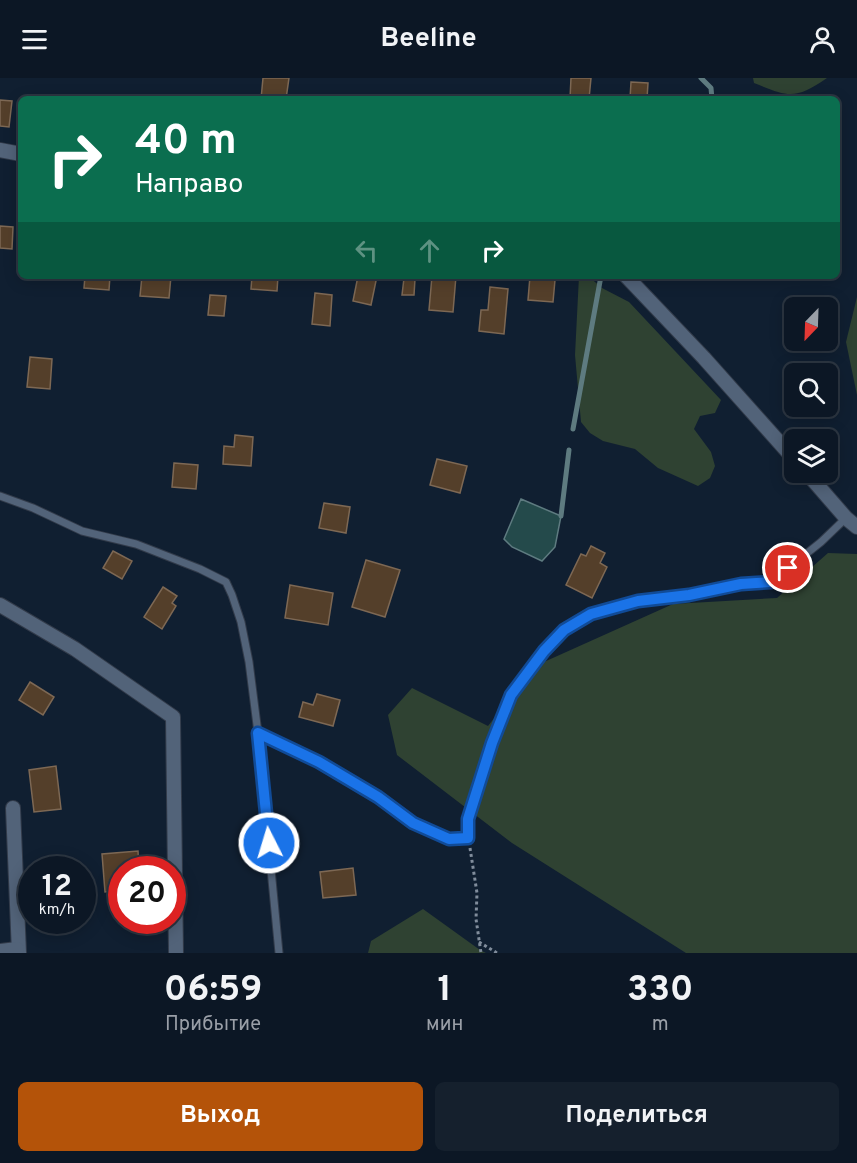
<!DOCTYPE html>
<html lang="ru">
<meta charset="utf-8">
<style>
body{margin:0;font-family:Overpass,sans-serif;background:#15202d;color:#f1f3f6;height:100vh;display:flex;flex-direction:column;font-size:22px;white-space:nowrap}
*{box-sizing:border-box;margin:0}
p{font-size:20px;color:#9a9fa7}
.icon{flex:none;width:33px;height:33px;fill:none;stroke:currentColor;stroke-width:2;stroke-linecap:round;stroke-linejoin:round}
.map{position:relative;height:875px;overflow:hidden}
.drawer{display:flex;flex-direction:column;background:#0c1725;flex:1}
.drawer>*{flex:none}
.guide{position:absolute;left:18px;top:18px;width:822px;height:183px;border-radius:9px;box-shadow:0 3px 15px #0003,0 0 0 2px #2c3642;background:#0b6e4f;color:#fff;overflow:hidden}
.needle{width:39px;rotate:203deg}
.controls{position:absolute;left:784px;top:219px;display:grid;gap:12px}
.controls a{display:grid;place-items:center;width:54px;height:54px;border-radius:9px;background:#0c1725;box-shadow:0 3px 15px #0003,0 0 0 2px #2c3642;font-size:30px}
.speed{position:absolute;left:18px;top:778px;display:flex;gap:12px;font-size:30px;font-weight:700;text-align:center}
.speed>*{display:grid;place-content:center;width:78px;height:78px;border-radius:50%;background:#0c1725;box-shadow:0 3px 15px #0003,0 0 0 2px #2c3642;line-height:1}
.speed small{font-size:15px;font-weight:400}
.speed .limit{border:9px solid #d22;background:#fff;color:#111}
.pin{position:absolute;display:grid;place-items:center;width:51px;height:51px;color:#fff;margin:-26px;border:3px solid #fff;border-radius:50%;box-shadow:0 2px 6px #0007}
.me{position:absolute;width:66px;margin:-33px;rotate:355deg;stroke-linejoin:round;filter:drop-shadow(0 0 4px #0008)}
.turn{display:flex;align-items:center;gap:21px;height:126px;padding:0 18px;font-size:27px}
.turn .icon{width:78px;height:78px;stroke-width:2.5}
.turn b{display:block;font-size:42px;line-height:51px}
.lanes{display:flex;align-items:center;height:57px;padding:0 18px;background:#0003;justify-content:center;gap:30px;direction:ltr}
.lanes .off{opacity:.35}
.eta{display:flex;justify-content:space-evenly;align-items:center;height:102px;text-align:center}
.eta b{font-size:36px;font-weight:700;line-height:42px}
.button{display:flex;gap:12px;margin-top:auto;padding:12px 18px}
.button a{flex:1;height:69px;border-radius:9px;background:#b45309;color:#fff;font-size:24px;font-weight:700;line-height:69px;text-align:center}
.button a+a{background:#15202d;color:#f1f3f6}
header{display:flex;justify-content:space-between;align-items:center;height:78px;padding:0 18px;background:#0c1725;font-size:27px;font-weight:700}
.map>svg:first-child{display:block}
</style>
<header><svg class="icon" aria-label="menu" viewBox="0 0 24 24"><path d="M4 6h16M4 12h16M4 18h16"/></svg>Beeline<svg class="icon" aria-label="person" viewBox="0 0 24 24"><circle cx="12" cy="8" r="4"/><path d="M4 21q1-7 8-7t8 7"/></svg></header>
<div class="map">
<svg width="857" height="875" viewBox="0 0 857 875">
<rect width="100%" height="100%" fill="#101f31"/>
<!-- green -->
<g fill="#2f4232">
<path d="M753,0h74c-32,22 -38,19 -73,5z"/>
<polygon points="579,198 588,198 602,210 629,224 721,322 715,335 700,338 694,351 711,374 715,388 710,400 698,408 658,390 635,371 603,363 590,355 581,344 575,277"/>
<polygon points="857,219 857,317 846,264"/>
<polygon points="828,475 857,476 857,875 686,875 512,765 397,677 388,637 412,610 488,648 535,588 673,526 777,520"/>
<polygon points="423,831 480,872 486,875 368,875 371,863"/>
</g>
<!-- water -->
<polygon fill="#244a4b" stroke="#5e7b80" stroke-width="1.5" points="521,421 561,438 555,469 542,483 512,469 504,461"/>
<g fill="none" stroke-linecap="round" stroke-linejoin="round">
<!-- stream -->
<g stroke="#5e7b80" stroke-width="5">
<polyline points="701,0 711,10 712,21"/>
<polyline points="573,351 601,198"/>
<polyline points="561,438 569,372"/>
</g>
</g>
<!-- building -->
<g fill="#543f2a" stroke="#7d6854" stroke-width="1.5">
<polygon points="263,0 289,0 286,21 261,21"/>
<polygon points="571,0 591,0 589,21 570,21"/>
<polygon points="631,4 648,5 647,21 630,21"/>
<polygon points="0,22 12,23 9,49 0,48"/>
<polygon points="0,148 13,149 12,171 0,170"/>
<polygon points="85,198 110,198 109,212 84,210"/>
<polygon points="142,198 171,198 169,220 140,218"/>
<polygon points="252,198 278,198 277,213 251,211"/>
<polygon points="358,198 377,198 371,227 353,223"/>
<polygon points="432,198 456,198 453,234 429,232"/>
<polygon points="530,198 541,198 541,200 555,202 553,224 528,222"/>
<polygon points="404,200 415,201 414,217 402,217"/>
<polygon points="490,209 508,211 504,256 479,253 481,232 488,232"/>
<polygon points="315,215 332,217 330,248 312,246"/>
<polygon points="210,217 226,218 224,238 208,237"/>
<polygon points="30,279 52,281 50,311 27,309"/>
<polygon points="235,357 253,359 251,388 223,386 224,368 234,369"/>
<polygon points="437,381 467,388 460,415 430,407"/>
<polygon points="174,385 198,387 196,411 172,409"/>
<polygon points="324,425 350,429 346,455 319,450"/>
<polygon points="591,468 605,475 600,485 607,489 592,520 566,507 581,476 586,478"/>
<polygon points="113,473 132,483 122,501 103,490"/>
<polygon points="366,482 400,492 385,539 352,529"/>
<polygon points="290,507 333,515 328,547 285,540"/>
<polygon points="163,509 177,518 172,525 176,528 162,551 144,539"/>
<polygon points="30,604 54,619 43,637 19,622"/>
<polygon points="317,616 340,622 333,648 299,639 303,624 313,627"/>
<polygon points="56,688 61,731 34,734 29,692"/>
<polygon points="138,773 139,792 122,792 122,812 105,814 102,776"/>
<polygon points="353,790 356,817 323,820 320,794"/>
</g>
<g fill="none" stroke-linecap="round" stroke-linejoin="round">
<!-- lane casing -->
<g stroke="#323b4a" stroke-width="9">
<g id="lane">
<polyline points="0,418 33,430 82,453 136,466 200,491 226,504 232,517 241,544 249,584 258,655"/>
<polyline points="279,875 258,655 319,684 378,719 413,745 449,761 468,760 468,741 492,665 511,617 544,573 564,553 591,536 638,523 689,517 741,506 771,504 821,464 846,440"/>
</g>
</g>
<!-- street casing -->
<g stroke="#323b4a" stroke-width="16">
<g id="street">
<polyline points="0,72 21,76"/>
<polyline points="626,198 704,280 795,382"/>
<polyline points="806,394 846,440 857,449"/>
<polyline points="0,527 75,571 173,639 176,875"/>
<polyline points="13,730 19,875"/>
<polyline points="0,873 17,871"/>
</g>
</g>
<!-- path -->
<g stroke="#818d9c" stroke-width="3" stroke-dasharray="3 3" stroke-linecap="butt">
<polyline points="470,770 477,815 476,841 481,875"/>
<polyline points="479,864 497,875"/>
</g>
<!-- lane -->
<use href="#lane" stroke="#526379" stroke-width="7"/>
<!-- street -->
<use href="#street" stroke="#526379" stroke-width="14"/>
</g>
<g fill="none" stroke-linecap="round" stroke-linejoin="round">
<!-- route casing -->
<g stroke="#114b97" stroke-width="15">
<polyline id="route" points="269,765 258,655 319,684 378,719 413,745 449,761 468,760 468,741 492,665 511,617 544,573 564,552 591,536 638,523 689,517 741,506 771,504 788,490"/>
</g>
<!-- route -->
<use href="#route" stroke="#1a73e8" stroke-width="10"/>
</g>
</svg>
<div class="controls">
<a><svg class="needle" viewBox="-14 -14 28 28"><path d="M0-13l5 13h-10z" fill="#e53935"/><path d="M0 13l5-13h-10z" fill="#9a9fa7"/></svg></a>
<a><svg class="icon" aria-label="search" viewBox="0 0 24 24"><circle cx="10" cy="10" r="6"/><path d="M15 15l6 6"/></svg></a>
<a><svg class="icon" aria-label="layers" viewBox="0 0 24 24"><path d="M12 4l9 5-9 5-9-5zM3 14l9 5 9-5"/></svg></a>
</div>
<div class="speed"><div>12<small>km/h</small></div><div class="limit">20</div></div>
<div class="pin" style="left:788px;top:490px;background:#d93025"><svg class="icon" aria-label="arrive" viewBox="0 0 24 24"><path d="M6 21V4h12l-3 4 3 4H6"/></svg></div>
<svg class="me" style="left:269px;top:765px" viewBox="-20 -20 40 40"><circle r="17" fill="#1a73e8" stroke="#fff" stroke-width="3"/><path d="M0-11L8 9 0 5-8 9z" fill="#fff"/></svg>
<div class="guide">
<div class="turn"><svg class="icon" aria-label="right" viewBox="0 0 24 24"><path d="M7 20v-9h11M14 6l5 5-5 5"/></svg><div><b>40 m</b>Направо</div></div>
<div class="lanes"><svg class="icon off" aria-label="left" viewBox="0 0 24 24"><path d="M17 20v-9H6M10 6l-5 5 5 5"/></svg><svg class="icon off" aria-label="ahead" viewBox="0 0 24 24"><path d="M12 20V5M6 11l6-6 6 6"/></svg><svg class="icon" aria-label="right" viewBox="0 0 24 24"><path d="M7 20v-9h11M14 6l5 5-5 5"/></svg></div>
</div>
</div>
<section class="drawer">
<div class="eta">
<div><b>06:59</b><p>Прибытие</p></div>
<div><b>1</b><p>мин</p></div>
<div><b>330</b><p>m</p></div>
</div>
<div class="button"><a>Выход</a><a>Поделиться</a></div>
</section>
